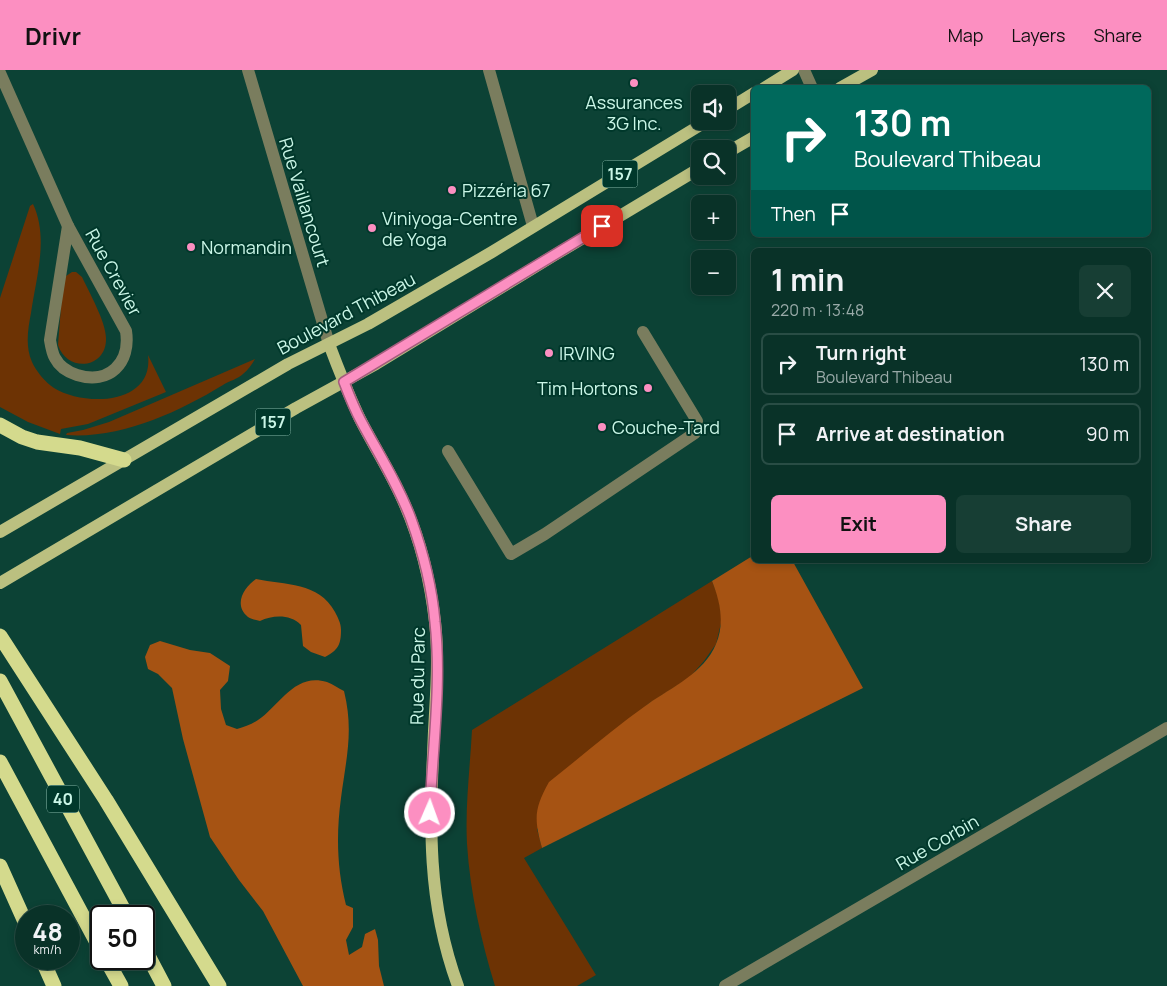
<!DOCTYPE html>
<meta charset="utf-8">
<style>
body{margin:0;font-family:Manrope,sans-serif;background:#173e34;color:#f1f3f6;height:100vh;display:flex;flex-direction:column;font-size:19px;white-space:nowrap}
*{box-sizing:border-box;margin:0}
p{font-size:16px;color:#99aaa8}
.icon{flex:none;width:28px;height:28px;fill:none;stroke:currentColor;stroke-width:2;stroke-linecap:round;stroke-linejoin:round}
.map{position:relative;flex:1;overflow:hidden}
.panel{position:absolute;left:751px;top:178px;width:400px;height:315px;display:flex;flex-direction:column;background:#093228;border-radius:8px;box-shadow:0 2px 8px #0003,0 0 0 1px #294d45}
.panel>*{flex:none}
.guide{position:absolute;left:751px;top:15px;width:400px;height:152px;border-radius:8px;box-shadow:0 2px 8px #0003,0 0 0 1px #294d45;background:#00695c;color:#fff;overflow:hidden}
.fabs{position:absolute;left:691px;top:15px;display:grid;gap:10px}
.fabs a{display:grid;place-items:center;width:45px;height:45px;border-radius:8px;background:#093228;box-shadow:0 2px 8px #0003,0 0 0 1px #294d45;font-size:25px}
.speed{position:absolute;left:15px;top:835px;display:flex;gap:10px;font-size:25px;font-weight:700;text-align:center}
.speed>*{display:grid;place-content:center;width:65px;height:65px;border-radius:50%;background:#093228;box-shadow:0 2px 8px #0003,0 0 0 1px #294d45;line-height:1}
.speed small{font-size:12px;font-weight:400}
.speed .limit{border:2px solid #111;border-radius:8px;background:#fff;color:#111}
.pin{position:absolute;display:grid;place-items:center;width:42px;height:42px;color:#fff;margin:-21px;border-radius:10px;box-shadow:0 2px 8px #0006}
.me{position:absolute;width:55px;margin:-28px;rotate:2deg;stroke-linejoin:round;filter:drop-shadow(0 0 4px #0008)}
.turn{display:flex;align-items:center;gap:18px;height:105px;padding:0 20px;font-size:22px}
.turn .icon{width:65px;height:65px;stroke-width:2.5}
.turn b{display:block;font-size:35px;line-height:42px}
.then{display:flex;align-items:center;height:48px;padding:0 20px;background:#0003;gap:10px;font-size:19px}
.round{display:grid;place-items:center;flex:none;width:52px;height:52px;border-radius:8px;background:#173e34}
.summary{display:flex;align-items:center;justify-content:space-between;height:85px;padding:0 20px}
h1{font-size:30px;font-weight:700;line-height:38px}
.action{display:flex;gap:10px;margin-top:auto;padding:10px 20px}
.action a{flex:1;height:58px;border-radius:8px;background:#fc8fc1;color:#111;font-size:20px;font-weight:700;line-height:58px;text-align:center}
.action a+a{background:#173e34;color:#f1f3f6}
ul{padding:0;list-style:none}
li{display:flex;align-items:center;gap:15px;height:62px;margin:0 10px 8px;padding:0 10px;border:2px solid #294d45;border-radius:8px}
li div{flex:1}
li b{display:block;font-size:19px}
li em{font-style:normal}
header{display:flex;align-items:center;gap:30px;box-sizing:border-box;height:70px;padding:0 25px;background:#fc8fc1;color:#111}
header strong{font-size:24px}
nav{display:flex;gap:28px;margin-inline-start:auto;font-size:18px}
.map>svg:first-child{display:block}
</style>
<header>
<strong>Drivr</strong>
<nav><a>Map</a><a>Layers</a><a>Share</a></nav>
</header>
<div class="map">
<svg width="1167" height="916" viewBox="0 0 1167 916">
<rect width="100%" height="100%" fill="#0c4235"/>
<!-- green -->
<g fill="#6d3304">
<path d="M33,134c16,34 3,74 -2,109 -3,16 -6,33 1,49 4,9 13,20 22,26 31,19 100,17 94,-33l18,37 -78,32 -27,5 -1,5 -32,-12 -28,-15v-109l30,-92z"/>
<path d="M72,202h4l6,5c7,15 24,45 24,61 1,31 -39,35 -48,7l5,-64 3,-5z"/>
<path d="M255,289c-3,5 -7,11 -12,15 -5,5 -14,7 -20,11 -46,28 -103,54 -157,50l1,-2 16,-3 26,-8z"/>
<path d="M712,511l6,15 4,23 -6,25 -12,17 -15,17 -41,26 -111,125 5,19 -18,10 72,117 -19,11h-82c-14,-46 -25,-94 -28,-142 -2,-38 3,-76 5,-114z"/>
</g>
<!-- forest -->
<g fill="#a65313">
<path d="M754,485v5h38l71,128 -321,160c-8,-29 -8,-39 7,-66 33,-26 65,-54 99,-78 24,-17 56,-31 68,-60 9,-21 4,-43 -4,-63z"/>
<path d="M256,509c29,6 63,3 79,33 3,6 6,11 6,18 0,15 -3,20 -16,27l-14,-5 -8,-6 -2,-21c-11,-11 -28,-10 -41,-4 -4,-1 -9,-2 -12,-4 -15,-12 -4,-30 8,-38z"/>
<path d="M160,571l30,9 20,3 20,13 -2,15 -8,9 1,19 5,16 11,4c7,-2 15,-5 21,-9 22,-15 37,-48 69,-38 6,2 12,7 17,9 10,40 2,68 -3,107 -5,37 -4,71 5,107l7,3v19l-7,13 3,15 13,-8 3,-13 10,-5 3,11 1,26 5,20h-81l-40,-75 -24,-31 -29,-43 -27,-98 -11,-51 -14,-14 -10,-5 -3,-12 5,-12z"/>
</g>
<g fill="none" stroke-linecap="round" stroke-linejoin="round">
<!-- minor -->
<g stroke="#7a7d5e" stroke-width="12">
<polyline points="248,0 329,274"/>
<polyline points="489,0 533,156"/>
<polyline points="804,0 812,18"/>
<polyline points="0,3 68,156"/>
<path d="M68,156l58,105c5,32 -17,54 -49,44 -9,-3 -18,-9 -22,-17 -3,-5 -4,-12 -5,-18z"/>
<polyline points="448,381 511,484 545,464 695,363 697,351 643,262"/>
<polyline points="725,916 1167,658"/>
</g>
<!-- major -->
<g stroke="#bbc080" stroke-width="12">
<polyline points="764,18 793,0"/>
<polyline points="840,18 872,0"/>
<polyline points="728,39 754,23"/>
<polyline points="728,82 754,67"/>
<path d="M329,274c9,24 19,49 30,73 13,26 29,51 41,77 19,40 30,84 35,128 4,36 1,73 -1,109 -4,91 -8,168 24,255"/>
<polyline points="0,462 288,294 368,254 492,182 707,51"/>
<polyline points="0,513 296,338 376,294 553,186 700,98"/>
</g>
<!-- highway -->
<g stroke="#d4da8d" stroke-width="15">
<polyline points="0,355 22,367 37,372 80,378 124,390"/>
<polyline points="0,566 106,730 219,916"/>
<polyline points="0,611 127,846"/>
<polyline points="0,692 101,880"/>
<polyline points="0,796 26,854"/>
<polyline points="144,878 164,916"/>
<polyline points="42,889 54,916"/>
<polyline points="106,889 121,916"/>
</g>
</g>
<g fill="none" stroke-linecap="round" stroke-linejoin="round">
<!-- route casing -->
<g stroke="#a45d7d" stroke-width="12">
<path id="route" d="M430,743c2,-63 12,-128 5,-191 -3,-35 -12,-70 -24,-103 -13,-35 -33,-66 -50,-98 -7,-13 -12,-26 -17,-39l258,-156"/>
</g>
<!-- route -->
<use href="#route" stroke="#fc8fc1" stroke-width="9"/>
</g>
<!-- markers -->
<g fill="#fc8fc1" stroke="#00382b" stroke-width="2">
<circle cx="634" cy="13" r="5"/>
<circle cx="452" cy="120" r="5"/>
<circle cx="372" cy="158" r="5"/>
<circle cx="191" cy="177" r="5"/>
<circle cx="549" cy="283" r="5"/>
<circle cx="648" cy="318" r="5"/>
<circle cx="602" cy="357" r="5"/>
</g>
<g text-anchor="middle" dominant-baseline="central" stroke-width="4" stroke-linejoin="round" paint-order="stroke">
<!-- shield labels -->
<g fill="#00382b" stroke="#8dbdaf" stroke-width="1">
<rect x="602.5" y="90.5" width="35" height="27" rx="4"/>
<rect x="255.5" y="338.5" width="35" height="27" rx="4"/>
<rect x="47" y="715.5" width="32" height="27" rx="4"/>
</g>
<g font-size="16" font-weight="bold" fill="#caf6e7">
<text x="620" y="104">157</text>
<text x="273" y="352">157</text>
<text x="63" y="729">40</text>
</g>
<!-- poi labels -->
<g font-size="18" fill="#caf6e7" stroke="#00382b" text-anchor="start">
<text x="634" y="32" text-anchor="middle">Assurances<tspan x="634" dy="21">3G Inc.</tspan></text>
<text x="462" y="120">Pizzéria 67</text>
<text x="382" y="148">Viniyoga-Centre<tspan x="382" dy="21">de Yoga</tspan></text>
<text x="201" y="177">Normandin</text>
<text x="559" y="283">IRVING</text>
<text x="638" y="318" text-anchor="end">Tim Hortons</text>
<text x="612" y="357">Couche-Tard</text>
</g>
<!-- street labels -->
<g font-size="18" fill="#caf6e7" stroke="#00382b">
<text transform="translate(305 132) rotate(73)">Rue Vaillancourt</text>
<text transform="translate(114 202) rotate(61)">Rue Crevier</text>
<text transform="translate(346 243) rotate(-28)">Boulevard Thibeau</text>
<text transform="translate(417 606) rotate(-89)">Rue du Parc</text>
<text transform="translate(937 772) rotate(-30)">Rue Corbin</text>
</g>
</g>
</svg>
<div class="fabs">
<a><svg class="icon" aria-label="sound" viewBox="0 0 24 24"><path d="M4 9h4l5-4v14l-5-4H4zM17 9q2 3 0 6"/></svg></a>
<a><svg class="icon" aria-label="search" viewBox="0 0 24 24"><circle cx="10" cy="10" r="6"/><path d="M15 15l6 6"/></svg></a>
<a>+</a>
<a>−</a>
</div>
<div class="speed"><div>48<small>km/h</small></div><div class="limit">50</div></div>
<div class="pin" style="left:602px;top:156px;background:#d93025"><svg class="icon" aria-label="arrive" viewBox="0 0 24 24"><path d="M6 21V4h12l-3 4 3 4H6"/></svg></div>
<svg class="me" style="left:430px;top:743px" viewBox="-20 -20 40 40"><circle r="17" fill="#fc8fc1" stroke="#fff" stroke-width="3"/><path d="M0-11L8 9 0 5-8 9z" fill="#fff"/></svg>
<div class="guide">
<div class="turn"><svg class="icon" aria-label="right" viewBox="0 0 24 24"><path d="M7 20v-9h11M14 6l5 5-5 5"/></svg><div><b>130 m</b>Boulevard Thibeau</div></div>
<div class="then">Then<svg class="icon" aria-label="arrive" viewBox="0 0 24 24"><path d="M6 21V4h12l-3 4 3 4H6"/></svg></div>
</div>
<section class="panel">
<div class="summary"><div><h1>1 min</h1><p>220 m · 13:48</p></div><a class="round"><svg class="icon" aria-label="close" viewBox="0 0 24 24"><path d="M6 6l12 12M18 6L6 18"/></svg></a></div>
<ul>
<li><svg class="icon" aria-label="right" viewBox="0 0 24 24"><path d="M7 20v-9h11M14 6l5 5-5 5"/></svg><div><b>Turn right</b><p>Boulevard Thibeau</p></div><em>130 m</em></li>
<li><svg class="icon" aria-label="arrive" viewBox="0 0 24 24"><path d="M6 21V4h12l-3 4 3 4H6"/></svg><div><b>Arrive at destination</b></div><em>90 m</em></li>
</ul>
<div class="action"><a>Exit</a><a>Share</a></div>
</section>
</div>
